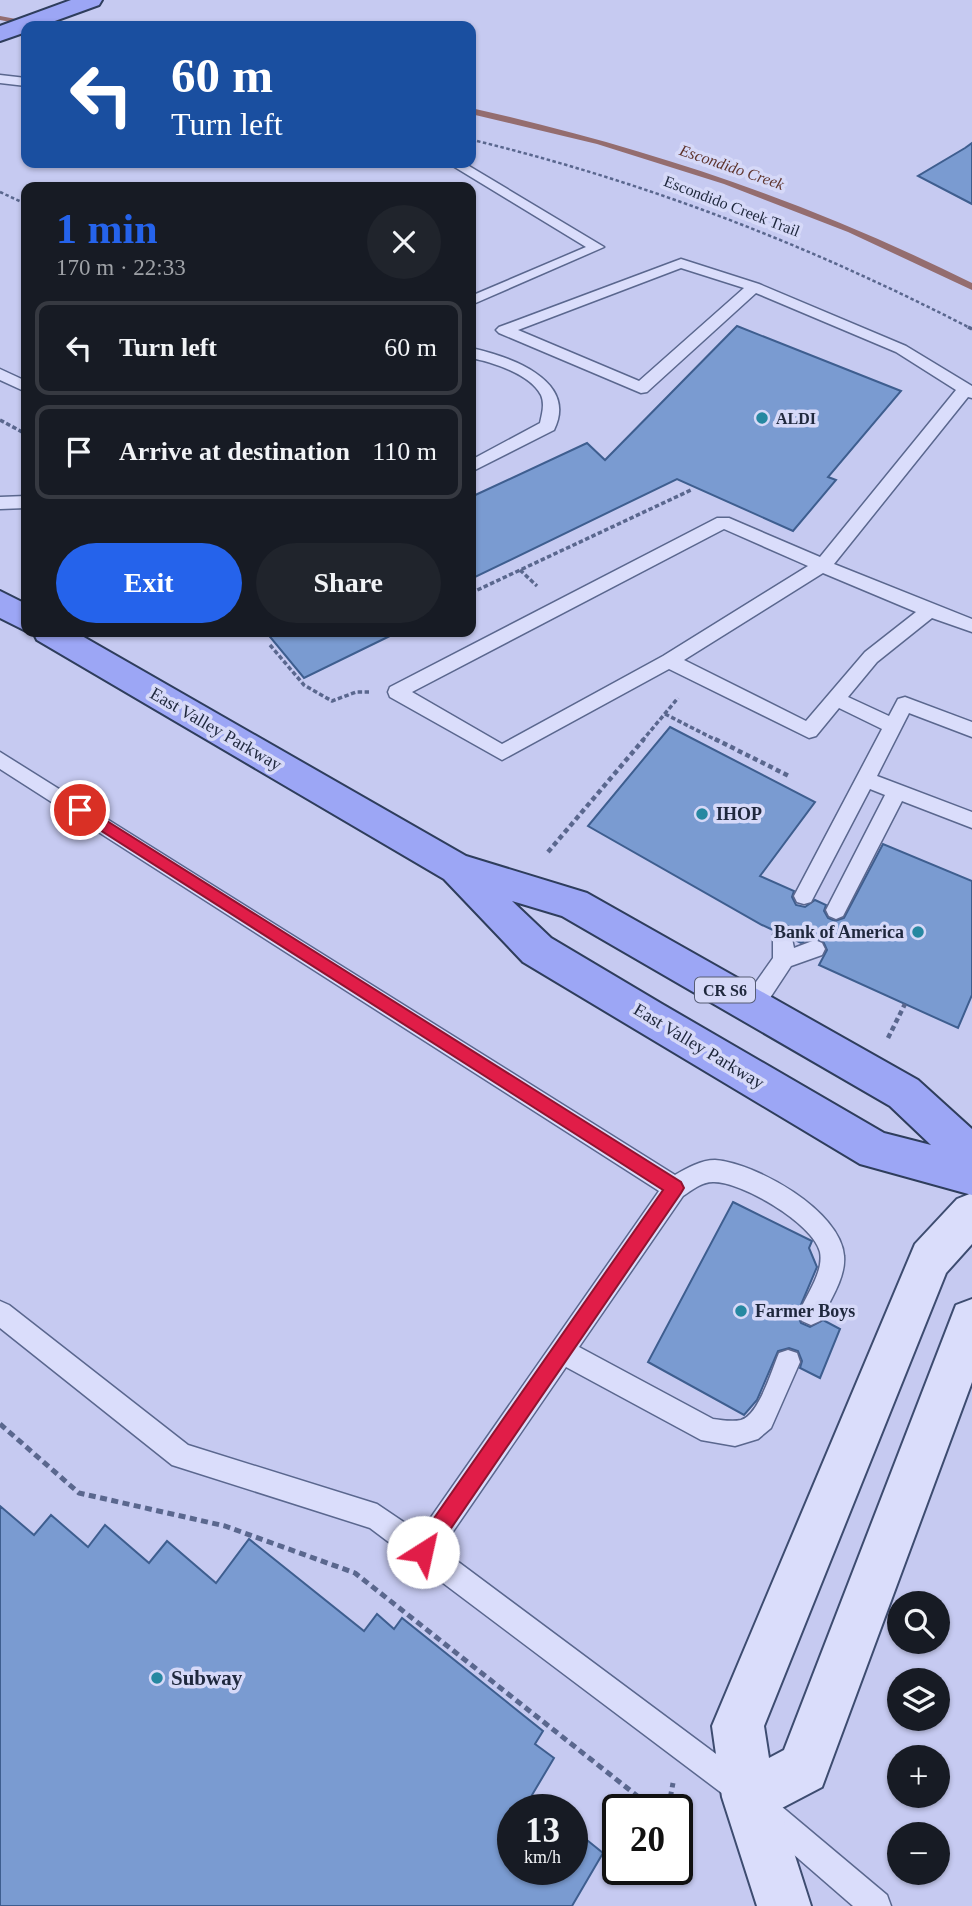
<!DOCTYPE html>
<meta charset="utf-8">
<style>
body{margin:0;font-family:"Times New Roman",serif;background:#20242c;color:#f1f3f6;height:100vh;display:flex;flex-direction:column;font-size:26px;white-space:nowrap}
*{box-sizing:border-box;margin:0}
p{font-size:23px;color:#9ea1a6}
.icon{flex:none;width:38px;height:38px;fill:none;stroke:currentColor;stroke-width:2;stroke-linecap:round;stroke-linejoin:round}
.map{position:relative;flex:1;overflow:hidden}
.panel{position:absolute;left:21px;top:182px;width:455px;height:455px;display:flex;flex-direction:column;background:#171b24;border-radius:14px;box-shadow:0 2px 5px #0004}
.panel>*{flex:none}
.banner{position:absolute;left:21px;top:21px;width:455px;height:147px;border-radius:14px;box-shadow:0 2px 5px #0004;background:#1a4fa0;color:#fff;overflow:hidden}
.controls{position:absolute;left:887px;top:1591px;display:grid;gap:14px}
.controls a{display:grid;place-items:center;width:63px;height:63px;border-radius:50%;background:#171b24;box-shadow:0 2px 5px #0004;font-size:35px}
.speed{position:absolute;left:497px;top:1794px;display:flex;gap:14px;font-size:35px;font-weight:700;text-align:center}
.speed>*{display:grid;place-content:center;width:91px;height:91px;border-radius:50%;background:#171b24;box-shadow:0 2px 5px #0004;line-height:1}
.speed small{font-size:18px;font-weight:400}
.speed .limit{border:4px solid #111;border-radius:10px;background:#fff;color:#111}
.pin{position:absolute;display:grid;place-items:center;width:60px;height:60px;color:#fff;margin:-30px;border:4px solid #fff;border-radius:50%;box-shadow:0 2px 7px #0007}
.me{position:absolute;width:77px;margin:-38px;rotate:35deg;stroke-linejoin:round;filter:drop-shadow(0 0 5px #0008)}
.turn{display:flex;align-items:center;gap:24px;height:147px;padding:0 35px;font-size:32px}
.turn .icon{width:91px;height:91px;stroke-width:2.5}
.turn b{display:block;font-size:49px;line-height:60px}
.round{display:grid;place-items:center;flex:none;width:74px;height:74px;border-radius:37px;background:#20242c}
.headline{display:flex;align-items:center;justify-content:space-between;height:119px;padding:0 35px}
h1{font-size:42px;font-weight:600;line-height:52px;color:#2563eb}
.action{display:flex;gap:14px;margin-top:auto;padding:14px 35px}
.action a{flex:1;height:80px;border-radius:42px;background:#2563eb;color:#fff;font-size:28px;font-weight:600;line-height:80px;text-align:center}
.action a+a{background:#20242c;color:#f1f3f6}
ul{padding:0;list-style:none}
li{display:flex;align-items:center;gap:21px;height:94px;margin:0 14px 10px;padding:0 21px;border:4px solid #363941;border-radius:14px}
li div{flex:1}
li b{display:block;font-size:26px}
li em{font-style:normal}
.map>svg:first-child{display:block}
</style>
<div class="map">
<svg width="972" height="1906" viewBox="0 0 972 1906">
<rect width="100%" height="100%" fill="#c6caf1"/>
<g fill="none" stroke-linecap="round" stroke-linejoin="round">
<!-- stream -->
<g fill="#946d6f" fill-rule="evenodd">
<polygon points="0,16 43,24 47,26 31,26 0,20"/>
<path d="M471,108c178,40 338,94 501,175v7l-124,-58 -124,-48 -127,-40 -126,-30z"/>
</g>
</g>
<!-- building -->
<g fill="#7a9bd1" stroke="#3e5e8f" stroke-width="2">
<polygon points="972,143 972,204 918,176 965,148"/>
<polygon points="737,326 901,391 828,477 836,480 793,531 677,479 471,579 471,497 587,443 605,460"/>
<polygon points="266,632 398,632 304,678"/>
<polygon points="670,727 815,802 760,876 794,891 792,897 796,905 805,907 815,900 826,905 824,911 828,918 835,921 844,918 883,844 972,881 972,995 958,1028 819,965 827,950 823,941 814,938 801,943 795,940 791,927 782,924 773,930 762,925 588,826"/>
<polygon points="733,1202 812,1241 809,1248 817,1267 797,1314 801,1323 810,1327 823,1320 840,1329 820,1378 800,1368 802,1361 798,1351 789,1348 778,1351 757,1400 744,1415 648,1362"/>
<polygon points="0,1506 34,1535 51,1515 88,1547 105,1525 149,1563 167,1541 216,1583 249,1539 364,1631 377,1614 394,1629 402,1618 543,1731 535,1744 554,1758 532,1795 549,1810 513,1810 513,1869 572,1869 572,1828 603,1853 572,1906 0,1906"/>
</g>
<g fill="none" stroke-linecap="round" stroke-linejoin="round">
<!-- lane casing -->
<g stroke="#5a678e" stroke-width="3">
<g id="lane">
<polygon points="0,75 26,78 26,86 0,83"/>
<polygon points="448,163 464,163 604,247 471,305 471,296 586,247"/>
<path d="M681,259l78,25 147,62 66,40v12l-4,-1 -134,167 138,55v13l-40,-14 -55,44 -29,35 41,19 9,-17 7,-2 67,25v15l-63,-24 -32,63 95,36v16l-70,-27 -59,115 -7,3 -7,-3 -3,-6 59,-115 -15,-6 -59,113 -7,2 -7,-2 -3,-6 88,-167 -43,-21 -23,28 -7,2 -140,-69 -167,91 -112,-63 -2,-5 2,-5 327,-169h12l91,39 136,-167 -60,-38 -140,-59 -109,99 -6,1 -142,-60 -3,-3 3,-3zM681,268l63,20 -105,93 -121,-51zM724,529l84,37 -145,90 -161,88 -90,-52zM823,573l93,39 -51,40 -59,69 -122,-61z"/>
<path d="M471,348c36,8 108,31 83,82l-83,42v-12l69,-37c2,-9 5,-19 1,-28 -11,-21 -49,-33 -70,-37z"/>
<polygon points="0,369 26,381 26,392 0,380"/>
<polygon points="26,496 26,508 0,509 0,497"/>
<path d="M0,752l675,423c12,-7 26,-15 40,-15 41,3 126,51 129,96 2,22 -15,46 -24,65l-9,4 -9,-4 -3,-8c7,-18 25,-41 21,-61 -7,-29 -80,-71 -107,-70 -11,0 -21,8 -30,14l-104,151 134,72c8,1 19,3 28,1 18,-5 31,-51 38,-67l9,-3 9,3 3,9 -29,66 -13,11 -23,7 -34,-6 -135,-73 -125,182 310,231 4,10 -4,10 -10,4 -10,-4 -361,-272 -198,-63 -172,-137v-27l9,4 179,140 189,59 43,29 239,-342 -659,-422z"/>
<polygon points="783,926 790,929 794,948 815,940 822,943 825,949 822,955 791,966 760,1013 752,1015 744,1013 741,1006 744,999 773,958 773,935 776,929"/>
<polygon points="765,1796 775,1801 887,1895 891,1906 853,1906 755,1821 750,1811 755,1801"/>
</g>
</g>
<!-- secondary casing -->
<g stroke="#3d4c70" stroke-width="4">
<polygon id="secondary" points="972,1193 972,1244 946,1273 764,1726 769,1758 784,1750 956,1305 972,1299 972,1382 822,1787 780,1809 811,1906 757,1906 722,1797 712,1726 915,1244 957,1199"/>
</g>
<!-- primary casing -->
<g stroke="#2e3d5c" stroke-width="4">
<g id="primary">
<polygon points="71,0 102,0 99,5 41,26 26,26 26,32 0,41 0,26"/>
<polygon points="0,591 26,604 26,631 0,618"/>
<path d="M33,632h42l391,224 121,37 331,187 54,49v66l-112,-31 -337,-202 -79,-83 -407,-239zM512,901l50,15 328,190 41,39 -47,-12 -222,-129 -111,-66z"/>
</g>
</g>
<!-- path-far3 -->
<g stroke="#5a678e" stroke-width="2.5" stroke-dasharray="3.5 2.5" stroke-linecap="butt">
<path d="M477,141c175,43 334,105 495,188"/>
<polyline points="0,192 26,204"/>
</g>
<!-- path-far2 -->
<g stroke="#5a678e" stroke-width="3.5" stroke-dasharray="4.5 2.5" stroke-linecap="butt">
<polyline points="968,327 972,329"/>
<polyline points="0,420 26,434"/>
<polyline points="520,570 537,586"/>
<polyline points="471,593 691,490"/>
<polyline points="270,645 304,685 332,701 356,692 369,692"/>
<polyline points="665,714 718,741"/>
<polyline points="642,741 678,698"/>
</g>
<!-- path-far1 -->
<g stroke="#5a678e" stroke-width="4.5" stroke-dasharray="5 3.5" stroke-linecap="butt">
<polyline points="715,739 789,776"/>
<polyline points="548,852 644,739"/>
<polyline points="888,1038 905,1004"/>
</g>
<!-- path -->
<g stroke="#5a678e" stroke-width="5" stroke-dasharray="7 4.5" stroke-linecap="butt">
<polyline points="0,1424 79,1493 225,1526 355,1573 655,1810"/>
<polyline points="668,1810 673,1783"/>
</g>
<!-- lane -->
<use href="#lane" fill="#daddfb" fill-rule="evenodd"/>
<!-- secondary -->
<use href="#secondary" fill="#daddfb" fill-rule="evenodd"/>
<!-- primary -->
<use href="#primary" fill="#9ca6f5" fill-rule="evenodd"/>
</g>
<!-- route -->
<polygon fill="#e11d48" stroke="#92132f" stroke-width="2" points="80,804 681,1182 684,1188 681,1193 430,1559 423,1562 416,1559 413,1552 416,1544 663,1190 75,814 73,810"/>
<!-- markers -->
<g fill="#2688a1" stroke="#d6d9f8" stroke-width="2.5">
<circle cx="762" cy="418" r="7"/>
<circle cx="702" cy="814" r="7"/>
<circle cx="918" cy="932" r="7"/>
<circle cx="741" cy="1311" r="7"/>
<circle cx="157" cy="1678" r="7"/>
</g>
<g text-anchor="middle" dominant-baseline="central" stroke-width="7" stroke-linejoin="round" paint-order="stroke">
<!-- far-water labels -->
<g font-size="16" font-style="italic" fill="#5e342d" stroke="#d6d9f8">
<text transform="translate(732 167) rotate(19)">Escondido Creek</text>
</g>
<!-- far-street labels -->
<g font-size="16" fill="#1f283d" stroke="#d6d9f8">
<text transform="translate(732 206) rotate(21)">Escondido Creek Trail</text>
</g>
<!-- far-poi labels -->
<g font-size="16" font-weight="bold" fill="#1f283d" stroke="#d6d9f8" text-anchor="start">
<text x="776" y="418">ALDI</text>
</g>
<!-- shield labels -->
<rect fill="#d6d9f8" stroke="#565d75" stroke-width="2" x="695" y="977.5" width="60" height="25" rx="5"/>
<g font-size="16" font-weight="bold" fill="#1f283d">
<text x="725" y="990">CR S6</text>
</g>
<!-- street labels -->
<g font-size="18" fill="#1f283d" stroke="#d6d9f8">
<text transform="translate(216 729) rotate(30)">East Valley Parkway</text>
<text transform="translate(699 1046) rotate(31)">East Valley Parkway</text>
</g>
<!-- poi labels -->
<g font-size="18" font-weight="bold" fill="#1f283d" stroke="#d6d9f8" text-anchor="start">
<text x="716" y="814">IHOP</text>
<text x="904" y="932" text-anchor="end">Bank of America</text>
<text x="755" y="1311">Farmer Boys</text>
</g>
<!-- near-poi labels -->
<g font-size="21" font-weight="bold" fill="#1f283d" stroke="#d6d9f8" text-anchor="start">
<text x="171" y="1678">Subway</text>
</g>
</g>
</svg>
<div class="controls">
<a><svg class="icon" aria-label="search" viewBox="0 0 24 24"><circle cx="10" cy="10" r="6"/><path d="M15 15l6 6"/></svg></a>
<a><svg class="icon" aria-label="layers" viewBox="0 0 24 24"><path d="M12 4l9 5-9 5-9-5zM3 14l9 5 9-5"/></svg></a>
<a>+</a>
<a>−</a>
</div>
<div class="speed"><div>13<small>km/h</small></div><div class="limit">20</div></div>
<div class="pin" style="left:80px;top:810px;background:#d93025"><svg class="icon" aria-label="arrive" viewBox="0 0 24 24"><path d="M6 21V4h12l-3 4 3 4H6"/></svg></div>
<svg class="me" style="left:423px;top:1552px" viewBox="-20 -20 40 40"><circle r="19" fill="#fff"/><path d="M0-13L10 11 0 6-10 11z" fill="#e11d48"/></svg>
<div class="banner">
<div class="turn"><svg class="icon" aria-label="left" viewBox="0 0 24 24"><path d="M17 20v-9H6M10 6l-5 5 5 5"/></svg><div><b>60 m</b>Turn left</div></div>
</div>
<section class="panel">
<div class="headline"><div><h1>1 min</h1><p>170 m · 22:33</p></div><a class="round"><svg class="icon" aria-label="close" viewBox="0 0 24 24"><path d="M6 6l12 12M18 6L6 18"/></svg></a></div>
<ul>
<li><svg class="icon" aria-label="left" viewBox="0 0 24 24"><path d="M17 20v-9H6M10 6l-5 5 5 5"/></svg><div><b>Turn left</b></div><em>60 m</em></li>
<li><svg class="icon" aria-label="arrive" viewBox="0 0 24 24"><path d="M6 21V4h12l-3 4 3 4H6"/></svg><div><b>Arrive at destination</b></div><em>110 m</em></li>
</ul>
<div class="action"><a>Exit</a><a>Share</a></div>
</section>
</div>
